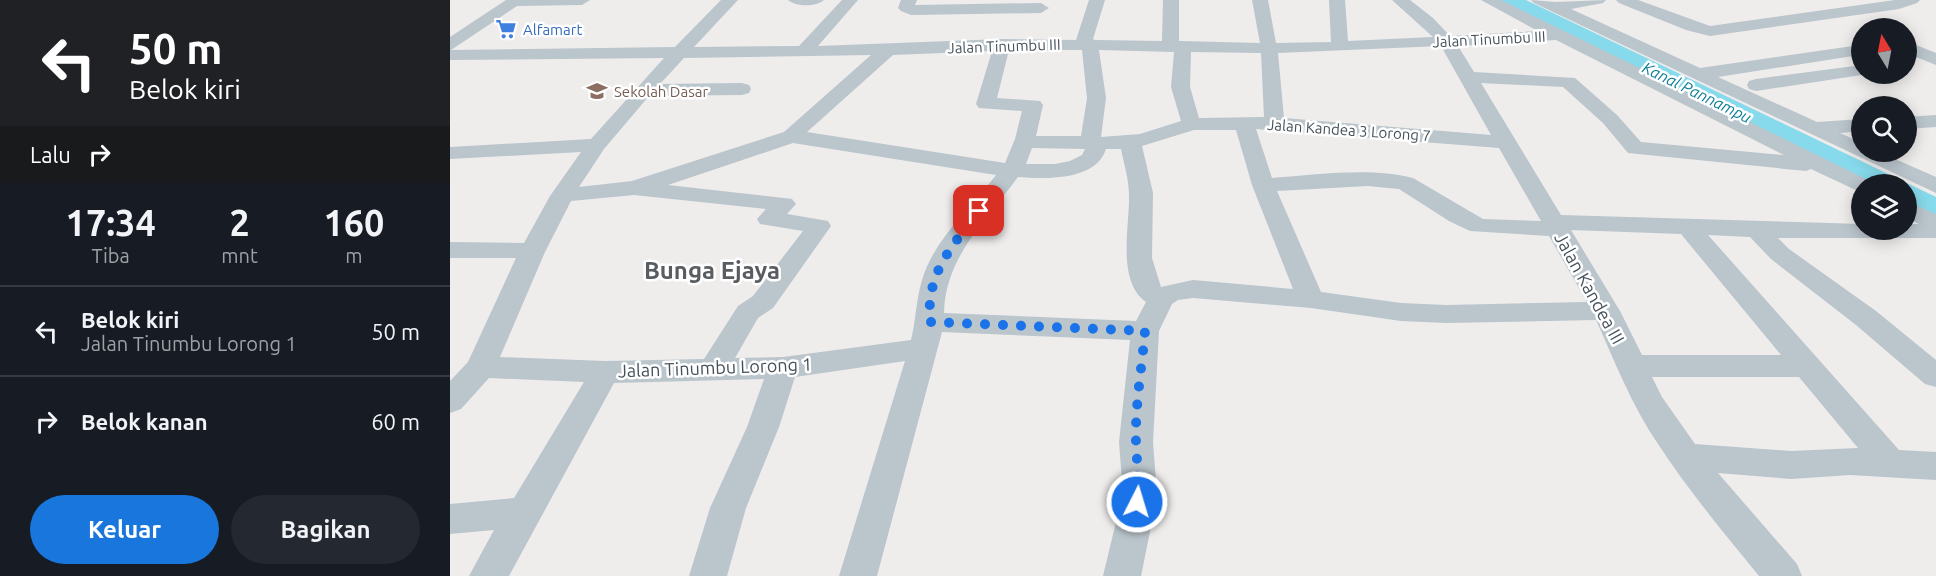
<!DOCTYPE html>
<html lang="id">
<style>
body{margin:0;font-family:Ubuntu,sans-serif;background:#242831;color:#f1f3f6;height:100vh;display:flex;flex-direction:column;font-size:22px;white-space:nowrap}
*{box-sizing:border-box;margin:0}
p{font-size:20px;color:#9ea1a6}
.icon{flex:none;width:33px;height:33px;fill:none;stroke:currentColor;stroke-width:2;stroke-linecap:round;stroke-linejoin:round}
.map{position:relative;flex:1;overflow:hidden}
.panel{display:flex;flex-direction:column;background:#171b24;width:450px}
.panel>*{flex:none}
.hud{background:#202124;color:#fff;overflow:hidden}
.needle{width:39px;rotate:350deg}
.controls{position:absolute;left:1401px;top:18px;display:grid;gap:12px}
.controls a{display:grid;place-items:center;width:66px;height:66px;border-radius:50%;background:#171b24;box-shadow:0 3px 15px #0003;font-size:30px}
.pin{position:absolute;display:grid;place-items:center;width:51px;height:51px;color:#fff;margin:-26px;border-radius:12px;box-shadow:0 3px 9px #0006}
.me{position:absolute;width:66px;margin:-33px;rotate:5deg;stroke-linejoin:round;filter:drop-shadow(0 0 4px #0008)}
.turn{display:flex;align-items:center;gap:21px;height:126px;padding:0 30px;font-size:27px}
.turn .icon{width:78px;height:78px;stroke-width:2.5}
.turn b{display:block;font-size:42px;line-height:51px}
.then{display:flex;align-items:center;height:57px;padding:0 30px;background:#0003;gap:12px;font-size:22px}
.eta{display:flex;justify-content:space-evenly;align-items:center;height:102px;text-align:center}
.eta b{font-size:36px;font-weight:700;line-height:42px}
.cta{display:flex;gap:12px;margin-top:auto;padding:12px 30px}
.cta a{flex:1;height:69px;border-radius:36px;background:#1976dd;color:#fff;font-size:24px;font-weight:700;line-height:69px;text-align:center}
.cta a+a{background:#242831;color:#f1f3f6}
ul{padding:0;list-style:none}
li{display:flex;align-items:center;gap:18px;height:90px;padding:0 30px;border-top:2px solid #363941}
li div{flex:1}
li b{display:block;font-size:22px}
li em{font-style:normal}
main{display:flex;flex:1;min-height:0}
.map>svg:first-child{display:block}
</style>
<main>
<section class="panel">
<div class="hud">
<div class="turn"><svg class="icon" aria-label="left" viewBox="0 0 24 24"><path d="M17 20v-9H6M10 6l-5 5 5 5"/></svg><div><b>50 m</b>Belok kiri</div></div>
<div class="then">Lalu<svg class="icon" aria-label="right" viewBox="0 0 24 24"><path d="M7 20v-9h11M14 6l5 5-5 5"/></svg></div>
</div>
<div class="eta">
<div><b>17:34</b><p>Tiba</p></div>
<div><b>2</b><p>mnt</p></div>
<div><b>160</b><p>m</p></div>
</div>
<ul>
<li><svg class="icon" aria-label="left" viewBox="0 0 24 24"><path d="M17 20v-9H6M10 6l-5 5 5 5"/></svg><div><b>Belok kiri</b><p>Jalan Tinumbu Lorong 1</p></div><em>50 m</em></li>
<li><svg class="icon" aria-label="right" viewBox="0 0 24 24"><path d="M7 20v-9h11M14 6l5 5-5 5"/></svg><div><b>Belok kanan</b></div><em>60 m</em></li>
</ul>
<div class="cta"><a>Keluar</a><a>Bagikan</a></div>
</section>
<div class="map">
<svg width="1486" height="576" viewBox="0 0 1486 576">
<rect width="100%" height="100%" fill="#efecec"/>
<!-- water -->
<polygon fill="#86daeb" points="1043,0 1076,0 1486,197 1486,219 1457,205 1456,184 1416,184"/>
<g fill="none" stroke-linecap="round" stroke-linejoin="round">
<!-- minor -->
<g fill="#bac5cc" fill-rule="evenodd">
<path d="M56,0h84l-8,5 -65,1 -66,44 224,-3 46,-47h17l-44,47 105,-1 43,-46h16l-40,46 184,-7 74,1 13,-40h16l-12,39 2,1 67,1 1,-41h16v41l81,2 -8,-43h16l8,43 55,-1 -2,-42h16l3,41 85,-4 -41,-37h18l23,18 17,18 88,-5 -57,-31h20l369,181 2,3h-10v9l-51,-24 -5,2 -178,-18 -25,-30 -40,-36 -82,-4 80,132 301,9v6h44v-6h13l-13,-6v-17l30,13v24h-158l11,11 87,62 60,49v27l-11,-3 -69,-59 -85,-66 -21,-22 -42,-2 191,215 37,2v28l-86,-5 -59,4 -73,-6 79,91 5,12h-43c-35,-43 -71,-86 -101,-132 -26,-38 -43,-82 -62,-124l-150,3 -45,-2 -90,-13 -118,-10 -15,2 -6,4 -13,27 -6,111 3,39 -4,41 -11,54h-38l13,-54 6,-41 -3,-39 11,-102 -188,-8 -65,244h-38l66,-215 -110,16 -16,50 -33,81 -19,68h-38l21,-68 37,-81 17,-48 -150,4 -105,193h-40l25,-46 -44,4v-30l64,-6 70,-116 -95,-4 -28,31 -11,4v-32l18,-19 48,-104h-66v-16l74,1 26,-47 31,-44 -131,7v-12l141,-8 73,-81 -214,2v-23zM1106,40l228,115 -143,-13 -24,-27 -42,-37 -101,-6 -16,-26zM991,46l50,89 -207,-17 -6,-65zM559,50h73l5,48 -6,38h-45l7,-31 -3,-4 -43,-3zM649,50l75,2 -3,35 10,34 -41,13 -39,3 5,-39zM542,51l-16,53 3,4 43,3 -7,28 -10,24 -198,-31 86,-77zM741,52l70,1 3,64 -65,1 -9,-31zM421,55l-87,77 -152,49 -53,6 25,-38 45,-53 93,-1 7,-2 2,-4 -2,-4 -7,-2 -82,1 24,-26zM806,129l243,19 42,73 -58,-2 -70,-41c-45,-11 -95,-3 -141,0zM744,130h42l16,55 41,104 -100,-9 -32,7 -9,-29 1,-65 -11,-47zM343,143l203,32c-25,33 -62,64 -74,105 -6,20 -6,40 -11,60l-128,17 -48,1 23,-40 15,-10 58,-82 -3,-5 -41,-7 9,-10 -4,-5 -124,-14zM582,148l53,1 -3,6 -12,6 -15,3h-29zM656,149h15c3,15 8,31 8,46 1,30 -13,86 17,107l-10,19 -192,-8c1,-56 43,-94 74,-136 28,2 78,4 88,-28zM918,186l31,3 50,32 21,10 79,5 38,66 -141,3 -45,-2 -80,-11 -44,-101zM184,195l132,14 -9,10 3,5 43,7 -50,65 -15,10 -34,53 -99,2 -105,-4 45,-105 26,-51zM1121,230l110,4 100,121h-139l-22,-44zM1202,377h147l59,71 -67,3 -96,-7 -33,-47z"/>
<path d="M338,0h36c-8,7 -28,7 -36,0z"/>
<polygon points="451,0 467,0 465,5 591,3 599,8 591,13 461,15 451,11 448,8"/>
<polygon points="1081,0 1106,2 1156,0 1153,3 1121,9 1250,68 1403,46 1409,47 1412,51 1409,55 1403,56 1268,77 1367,122 1412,119 1412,131 1390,133 1412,143 1412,152 1429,152 1486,177 1486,193 1084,3"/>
<polygon points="1166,0 1188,0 1260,26 1445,0 1470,0 1467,3 1449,9 1260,36 1236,30 1169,3"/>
<polygon points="1456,41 1486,53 1486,65 1456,53"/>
<polygon points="1412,65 1412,74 1418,74 1306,91 1299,89 1297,85 1299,81 1306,79"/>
<polygon points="1486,115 1486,127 1456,129 1456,117"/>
</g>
</g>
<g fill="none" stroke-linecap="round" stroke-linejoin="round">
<!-- route -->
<path stroke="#1a73e8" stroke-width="10" stroke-dasharray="0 18" d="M529,211c-28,37 -53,62 -49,111l215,9c-3,36 -10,74 -9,111 1,21 3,39 1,60"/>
</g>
<!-- icons -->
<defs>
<g id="supermarket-bare" transform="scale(1.62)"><path d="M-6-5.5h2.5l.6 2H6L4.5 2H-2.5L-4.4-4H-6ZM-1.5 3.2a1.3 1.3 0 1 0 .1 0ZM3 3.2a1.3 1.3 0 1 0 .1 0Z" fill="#3f7fe0" stroke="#fff" stroke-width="2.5" paint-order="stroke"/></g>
<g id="school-bare" transform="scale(1.62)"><path d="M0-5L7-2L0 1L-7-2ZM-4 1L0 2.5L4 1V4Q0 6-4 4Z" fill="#8d6e63" stroke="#fff" stroke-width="2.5" paint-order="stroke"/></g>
</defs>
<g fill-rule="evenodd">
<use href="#supermarket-bare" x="56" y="29"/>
<use href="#school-bare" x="147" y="91"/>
</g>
<g text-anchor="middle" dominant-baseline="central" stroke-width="5" stroke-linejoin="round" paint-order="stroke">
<!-- far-shop labels -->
<g font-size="15" fill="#366cbe" stroke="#fff" text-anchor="start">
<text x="73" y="29">Alfamart</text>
</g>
<!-- far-street labels -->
<g font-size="15" fill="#45515a" stroke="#fff">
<text transform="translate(1039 39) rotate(-3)">Jalan Tinumbu III</text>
<text transform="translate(554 46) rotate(-2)">Jalan Tinumbu III</text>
<text transform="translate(899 130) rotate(4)">Jalan Kandea 3 Lorong 7</text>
</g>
<!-- far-education labels -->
<g font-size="15" fill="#785e54" stroke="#fff" text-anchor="start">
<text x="164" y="91">Sekolah Dasar</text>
</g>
<!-- far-water labels -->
<g font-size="16" font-style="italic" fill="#0c7f96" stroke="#fff">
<text transform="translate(1247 92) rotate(26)">Kanal Pannampu</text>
</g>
<!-- street labels -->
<g font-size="18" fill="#45515a" stroke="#fff">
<text transform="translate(1140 288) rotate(61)">Jalan Kandea III</text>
<text transform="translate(265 367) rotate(-2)">Jalan Tinumbu Lorong 1</text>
</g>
<!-- district labels -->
<g font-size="24" font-weight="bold" fill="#595d61" stroke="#fff">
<text x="262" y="270">Bunga Ejaya</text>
</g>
</g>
</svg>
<div class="controls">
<a><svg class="needle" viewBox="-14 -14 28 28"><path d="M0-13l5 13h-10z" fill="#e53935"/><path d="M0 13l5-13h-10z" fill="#9ea1a6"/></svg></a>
<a><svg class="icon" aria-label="search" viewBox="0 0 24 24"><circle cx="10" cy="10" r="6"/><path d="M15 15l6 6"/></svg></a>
<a><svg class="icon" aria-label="layers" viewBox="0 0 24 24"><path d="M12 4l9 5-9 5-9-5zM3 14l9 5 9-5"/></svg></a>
</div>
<div class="pin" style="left:529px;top:211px;background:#d93025"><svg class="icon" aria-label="arrive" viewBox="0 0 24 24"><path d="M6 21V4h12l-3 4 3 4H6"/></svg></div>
<svg class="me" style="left:687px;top:502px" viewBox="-20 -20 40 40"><circle r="17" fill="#1a73e8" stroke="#fff" stroke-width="3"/><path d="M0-11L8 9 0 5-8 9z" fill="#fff"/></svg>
</div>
</main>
